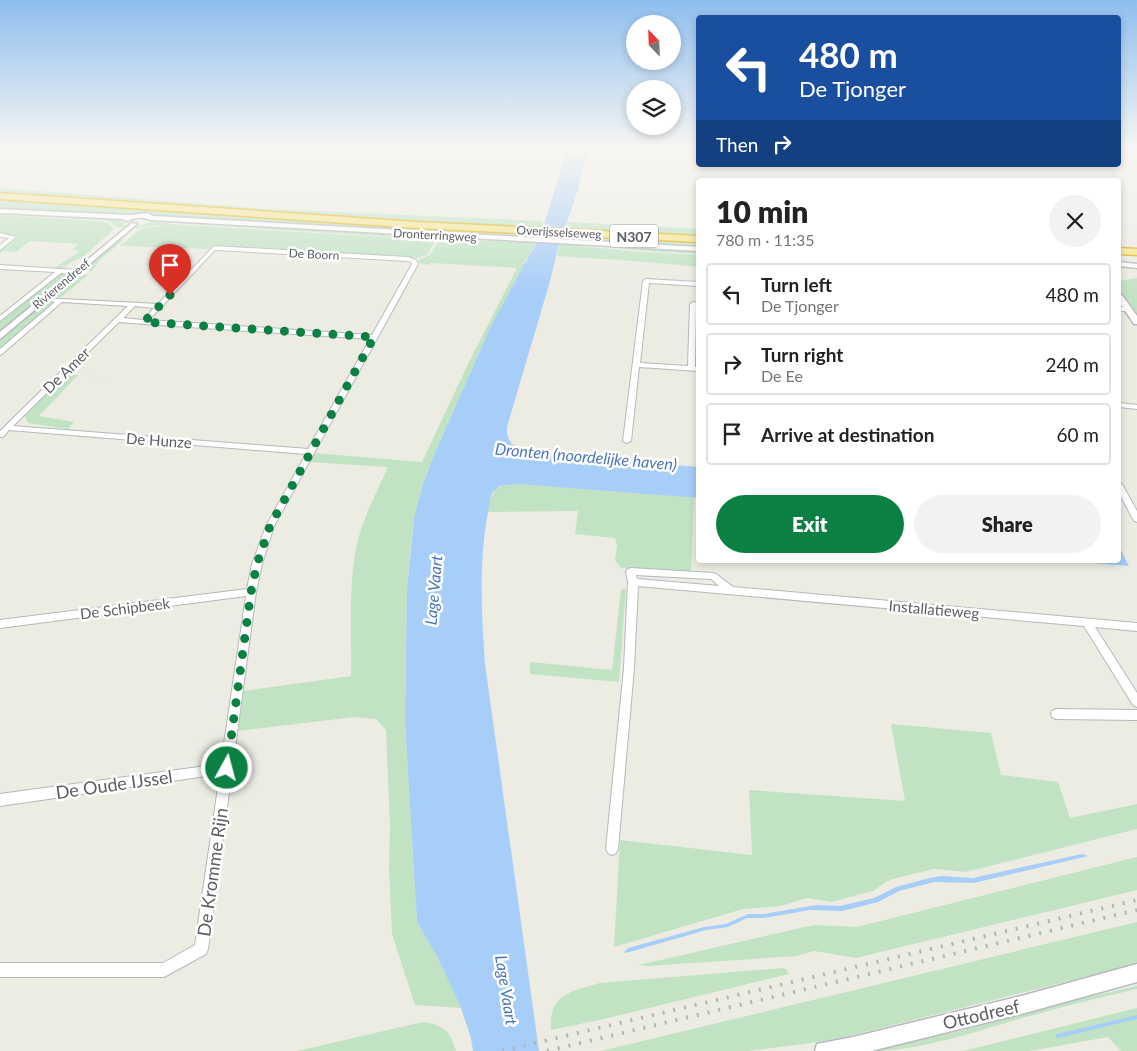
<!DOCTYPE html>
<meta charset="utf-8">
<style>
body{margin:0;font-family:Lato,sans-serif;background:#f2f2f2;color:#222;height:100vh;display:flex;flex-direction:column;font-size:19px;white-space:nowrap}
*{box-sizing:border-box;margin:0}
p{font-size:16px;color:#767676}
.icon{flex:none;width:28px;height:28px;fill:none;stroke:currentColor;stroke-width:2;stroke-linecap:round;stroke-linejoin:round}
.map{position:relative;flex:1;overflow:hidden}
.drawer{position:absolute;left:696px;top:178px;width:425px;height:385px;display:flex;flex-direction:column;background:#fff;border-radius:5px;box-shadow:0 2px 8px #0003}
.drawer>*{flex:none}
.hud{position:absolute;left:696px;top:15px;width:425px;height:152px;border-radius:5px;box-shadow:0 2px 8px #0003;background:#1a4fa0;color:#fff;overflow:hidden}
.needle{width:32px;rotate:337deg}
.buttons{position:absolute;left:626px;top:15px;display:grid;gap:10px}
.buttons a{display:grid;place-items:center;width:55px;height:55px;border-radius:50%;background:#fff;box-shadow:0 2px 8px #0003;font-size:25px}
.pin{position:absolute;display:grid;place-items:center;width:42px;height:42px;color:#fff;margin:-51px -21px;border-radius:50% 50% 50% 0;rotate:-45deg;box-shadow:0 0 5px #0007}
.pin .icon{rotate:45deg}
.me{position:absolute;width:55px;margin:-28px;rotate:7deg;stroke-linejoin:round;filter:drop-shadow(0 0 4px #0008)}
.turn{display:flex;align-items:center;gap:18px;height:105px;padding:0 20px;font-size:22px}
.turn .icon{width:65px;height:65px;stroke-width:2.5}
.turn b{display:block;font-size:35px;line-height:42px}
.then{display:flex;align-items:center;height:48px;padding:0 20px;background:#0003;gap:10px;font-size:19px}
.round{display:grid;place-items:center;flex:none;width:52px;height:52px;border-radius:26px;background:#f2f2f2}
.head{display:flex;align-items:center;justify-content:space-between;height:85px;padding:0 20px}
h1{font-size:30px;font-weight:800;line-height:38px}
.cta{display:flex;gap:10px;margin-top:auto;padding:10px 20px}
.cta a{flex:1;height:58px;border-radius:30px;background:#0b8043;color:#fff;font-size:20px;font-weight:800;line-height:58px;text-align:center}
.cta a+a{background:#f2f2f2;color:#222}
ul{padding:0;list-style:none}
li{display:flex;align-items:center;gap:15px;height:62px;margin:0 10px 8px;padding:0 10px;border:2px solid #e0e0e0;border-radius:5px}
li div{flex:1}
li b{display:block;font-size:19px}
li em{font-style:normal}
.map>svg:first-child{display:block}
</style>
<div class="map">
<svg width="1137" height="1051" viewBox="0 0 1137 1051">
<rect width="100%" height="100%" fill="#edece3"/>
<!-- green -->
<g fill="#c1e3c4">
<polygon points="0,188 268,209 543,221 542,230 396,222 0,195"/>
<polygon points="0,198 529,233 528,237 532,238 154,217 146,213 128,216 0,210"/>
<polygon points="0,212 107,219 121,221 125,225 122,228 116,227 110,222 103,220 0,214"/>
<path d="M0,215l100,6 8,2 6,6 -31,28 -12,5 -10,7h-7c2,-3 20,-13 26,-18l-8,-1 6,-6 -48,-3 -14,11 -13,-1 -3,2v-3l20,-14 -20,-2z"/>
<polygon points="150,222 220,224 523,241 427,239 172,223 132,229"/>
<polygon points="567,222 699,229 699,237 563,231"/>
<polygon points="167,224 436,240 427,255 418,258 212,247 209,249 120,246 139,230"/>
<polygon points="573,235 699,241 699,247 567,240 572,239"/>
<polygon points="126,238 100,260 92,271 85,270 113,243"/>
<path d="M439,240l98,2 -14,22h2l-34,62 -57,129 -12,32 -8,31 -4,35 -3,36 -2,133 12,200 21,36 23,50 -46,-3 -23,-71 -3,-67 1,-42 -4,-95 -10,-11 -22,-2 -116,14 5,-40 108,-15c1,-41 -3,-86 5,-127 5,-28 20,-55 32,-82l-79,-5 5,-9 108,9 47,-100 48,-94 -86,-5 -1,2 -12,-2 2,-4 10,-4z"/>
<polygon points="559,244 641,252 699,255 699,267 648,262 557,256"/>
<polygon points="576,244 699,250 699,254 645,251"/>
<polygon points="63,273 67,274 66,277 0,332 0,322 57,275"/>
<polygon points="80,274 88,275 61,297 55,297 56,292 74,276"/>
<polygon points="1137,278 1137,317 1119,293 1119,281"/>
<polygon points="53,301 55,302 0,350 0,340 40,306"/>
<polygon points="66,374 142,380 78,375 39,416 74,422 68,429 28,423 25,416"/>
<path d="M517,484l177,13 -3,77 -70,-6 -6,-8 2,-15 -2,-7 -40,-4 3,-23 -91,1c6,-21 6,-27 30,-28z"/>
<polygon points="621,589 626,589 619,682 530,674 530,662 612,670"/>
<polygon points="891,724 991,733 1001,775 1058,782 1070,818 1137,804 1137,829 966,872 934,869 889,880 873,891 831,902 807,898 780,906 743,909 614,947 620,840 752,855 749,790 905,801"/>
<polygon points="1137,857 1137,890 856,958 814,951 796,956 648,966 639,965 804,927 816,925 857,927"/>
<polygon points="1137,922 1137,964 833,1040 749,1051 601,1051"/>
<path d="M782,968l4,1 3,5 -185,45 -53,11c-3,-36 21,-39 49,-47z"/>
<path d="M1137,986v3c-40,9 -79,19 -118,30 -47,14 -100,32 -148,32l94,-21 66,-20z"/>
<polygon points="1137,1008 1137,1051 1121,1051 1108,1037 1030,1051 963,1051"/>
<path d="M423,1022c21,3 27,9 33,29h-159z"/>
</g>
<!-- water -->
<g fill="#a7cdf9">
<path d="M568,148h20l-10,42 -19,54 -9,37 -43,146c-2,23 21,26 39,28l153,12v31l-182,-14 -17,2 -8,7c-14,57 -11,113 -7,171l54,387h-66l-2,-13 -10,-30 -23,-50 -21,-36 -12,-200 2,-133 7,-71 8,-31 12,-32 57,-129 33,-61 -1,-1 2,-1 15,-26z"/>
<polygon points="1119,546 1129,566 1059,560 1119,560"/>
<polygon points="1082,854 1088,856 974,883 934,882 899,891 878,902 842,911 810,910 764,918 747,918 728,927 706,930 626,953 624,952 628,948 704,927 726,924 748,914 764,914 816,905 840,906 874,898 896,887 930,878 941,876 973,878"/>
</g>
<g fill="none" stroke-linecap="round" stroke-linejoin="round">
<!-- stream -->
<polyline stroke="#a7cdf9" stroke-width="4" points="1058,1036 1137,1017"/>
<!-- street casing -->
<g stroke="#b5b8bc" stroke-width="2">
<g id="street">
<polygon points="0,233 16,237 0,250 0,245 9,238 0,237"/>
<path d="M214,246l194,11 8,3 2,4 -144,262 -12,38 -6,28 -48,357 -2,5 -42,23h-164v-14h163l32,-18 25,-171 -220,32v-12l221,-30 25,-168 -246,32v-8l247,-31 5,-25 14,-38 40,-72 -297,-24 -6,7h-3v-6l128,-125 -66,-4 -60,52 -2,1v-6l55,-47 -13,-2v-2l116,6zM215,250l192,11 4,1 1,2 -40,71 -223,-15zM135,306l19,2 -11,12 -20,-2zM119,322l25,2 226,15 -62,110 -295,-23z"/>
<polygon points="0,265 75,270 78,272 75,274 61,273 0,321 0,316 55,272 0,269"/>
<polygon points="646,279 699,282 699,286 649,283 640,363 688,366 690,304 693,302 699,303 699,307 696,306 695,367 699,367 699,371 639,367 631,441 627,443 623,441 643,281"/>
<polygon points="1119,307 1127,307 1130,309 1127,311 1119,311"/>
<polygon points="1119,403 1137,405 1137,409 1119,407"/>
<polygon points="1119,483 1122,484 1137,511 1137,522 1134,521 1119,493"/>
<path d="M631,568l82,5 3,1 17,13 404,36v8l-42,-4 42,66v14l-4,-2 -49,-79 -446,-40 -4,82 -16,181 -2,4 -4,2 -4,-2 -2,-4 18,-181 4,-86 -2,-11 2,-2zM636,575l75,4 8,7 -82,-7z"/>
<polygon points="1056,709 1137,710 1137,720 1056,719 1052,717 1051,714 1052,711"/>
</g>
</g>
<!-- secondary casing -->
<g stroke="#b6b9be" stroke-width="3">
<g id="secondary">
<path d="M0,209l130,6 17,-2 6,3 546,31v4l-548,-31c-10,-4 -15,-2 -25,1l-3,-2 -123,-6z"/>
<polygon points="132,223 137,224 0,339 0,332"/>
<polygon points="1119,262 1137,264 1137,268 1119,266"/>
<polygon points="1119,295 1122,295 1137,316 1137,324 1134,324 1119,302"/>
<polygon points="1137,964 1137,982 1025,1013 871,1051 815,1051 817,1044 853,1037 1025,995"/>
</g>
</g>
<!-- highway casing -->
<g stroke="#e0b410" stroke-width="3">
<g id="highway">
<polygon points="0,193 417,222 699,236 699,242 417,228 0,199"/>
<polygon points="1119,248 1137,249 1137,255 1119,254"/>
</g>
</g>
<!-- street -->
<use href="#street" fill="#fff" fill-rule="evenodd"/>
<!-- secondary -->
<use href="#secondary" fill="#fff" fill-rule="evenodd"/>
<!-- highway -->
<use href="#highway" fill="#f5e691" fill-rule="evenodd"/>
<!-- rail -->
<g stroke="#b3b4b4" stroke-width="4" stroke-dasharray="2 9" stroke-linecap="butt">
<polyline points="502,1051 1137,900"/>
<polyline points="547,1051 1137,910"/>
</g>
</g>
<!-- sky -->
<linearGradient id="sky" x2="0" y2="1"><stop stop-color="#8ebeef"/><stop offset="0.5" stop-color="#f7f6f2"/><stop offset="1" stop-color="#f7f6f2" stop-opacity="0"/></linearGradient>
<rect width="1137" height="295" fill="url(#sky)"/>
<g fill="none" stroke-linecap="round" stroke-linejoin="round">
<!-- route -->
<polyline stroke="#0b8043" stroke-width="9" stroke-dasharray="0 16.2" points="170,295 144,322 374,337 270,526 257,564 251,592 227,768"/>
</g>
<g text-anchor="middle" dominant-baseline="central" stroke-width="5" stroke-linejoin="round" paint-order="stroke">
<!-- far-street labels -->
<g font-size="12" fill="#5b5e63" stroke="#fff">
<text transform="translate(559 232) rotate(3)">Overijsselseweg</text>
<text transform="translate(435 235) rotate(3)">Dronterringweg</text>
<text transform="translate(314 254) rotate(3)">De Boorn</text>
<text transform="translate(61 284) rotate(-40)">Rivierendreef</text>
</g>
<!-- shield labels -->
<rect fill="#fff" stroke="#8c8e92" stroke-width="1" x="610" y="224.5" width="48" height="23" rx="4"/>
<g font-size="14" font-weight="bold" fill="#5b5e63">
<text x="634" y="236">N307</text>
</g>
<!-- street labels -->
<g font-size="15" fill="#5b5e63" stroke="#fff">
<text transform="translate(66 370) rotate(-44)">De Amer</text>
<text transform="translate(159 440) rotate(4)">De Hunze</text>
<text transform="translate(125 608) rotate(-7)">De Schipbeek</text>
<text transform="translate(934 609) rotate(5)">Installatieweg</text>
</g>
<!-- water labels -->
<g font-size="16" font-style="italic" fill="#4b76ba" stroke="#fff">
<text transform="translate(586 456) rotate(5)">Dronten (noordelijke haven)</text>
<text transform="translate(433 590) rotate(-85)">Lage Vaart</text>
<text transform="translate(507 990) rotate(81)">Lage Vaart</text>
</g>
<!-- near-street labels -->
<g font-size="18" fill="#5b5e63" stroke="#fff">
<text transform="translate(114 784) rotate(-8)">De Oude IJssel</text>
<text transform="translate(212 872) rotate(-82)">De Kromme Rijn</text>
<text transform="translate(981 1014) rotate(-13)">Ottodreef</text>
</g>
</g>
</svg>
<div class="buttons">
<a><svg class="needle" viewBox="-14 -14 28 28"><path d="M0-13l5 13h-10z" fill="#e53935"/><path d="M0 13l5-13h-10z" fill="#767676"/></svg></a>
<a><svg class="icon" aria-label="layers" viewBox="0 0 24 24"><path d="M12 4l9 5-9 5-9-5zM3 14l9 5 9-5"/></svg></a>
</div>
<div class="pin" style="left:170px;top:295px;background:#d93025"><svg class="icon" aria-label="arrive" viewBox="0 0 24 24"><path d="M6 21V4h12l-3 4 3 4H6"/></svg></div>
<svg class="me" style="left:227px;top:768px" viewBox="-20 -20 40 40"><circle r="17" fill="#0b8043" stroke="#fff" stroke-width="3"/><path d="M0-11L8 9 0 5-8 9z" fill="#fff"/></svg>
<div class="hud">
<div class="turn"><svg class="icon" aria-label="left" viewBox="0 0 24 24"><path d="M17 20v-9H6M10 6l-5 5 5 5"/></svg><div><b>480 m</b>De Tjonger</div></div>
<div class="then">Then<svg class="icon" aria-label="right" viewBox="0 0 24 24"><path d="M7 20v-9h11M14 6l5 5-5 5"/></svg></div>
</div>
<section class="drawer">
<div class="head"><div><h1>10 min</h1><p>780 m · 11:35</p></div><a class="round"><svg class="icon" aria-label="close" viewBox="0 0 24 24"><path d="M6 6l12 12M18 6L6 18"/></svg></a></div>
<ul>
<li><svg class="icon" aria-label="left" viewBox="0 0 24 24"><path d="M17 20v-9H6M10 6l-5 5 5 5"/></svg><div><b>Turn left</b><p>De Tjonger</p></div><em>480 m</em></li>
<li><svg class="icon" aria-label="right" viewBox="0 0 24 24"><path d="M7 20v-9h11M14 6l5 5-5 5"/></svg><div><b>Turn right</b><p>De Ee</p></div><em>240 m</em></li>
<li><svg class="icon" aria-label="arrive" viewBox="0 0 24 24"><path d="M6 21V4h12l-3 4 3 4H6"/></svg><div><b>Arrive at destination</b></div><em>60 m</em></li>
</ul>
<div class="cta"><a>Exit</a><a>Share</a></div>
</section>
</div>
